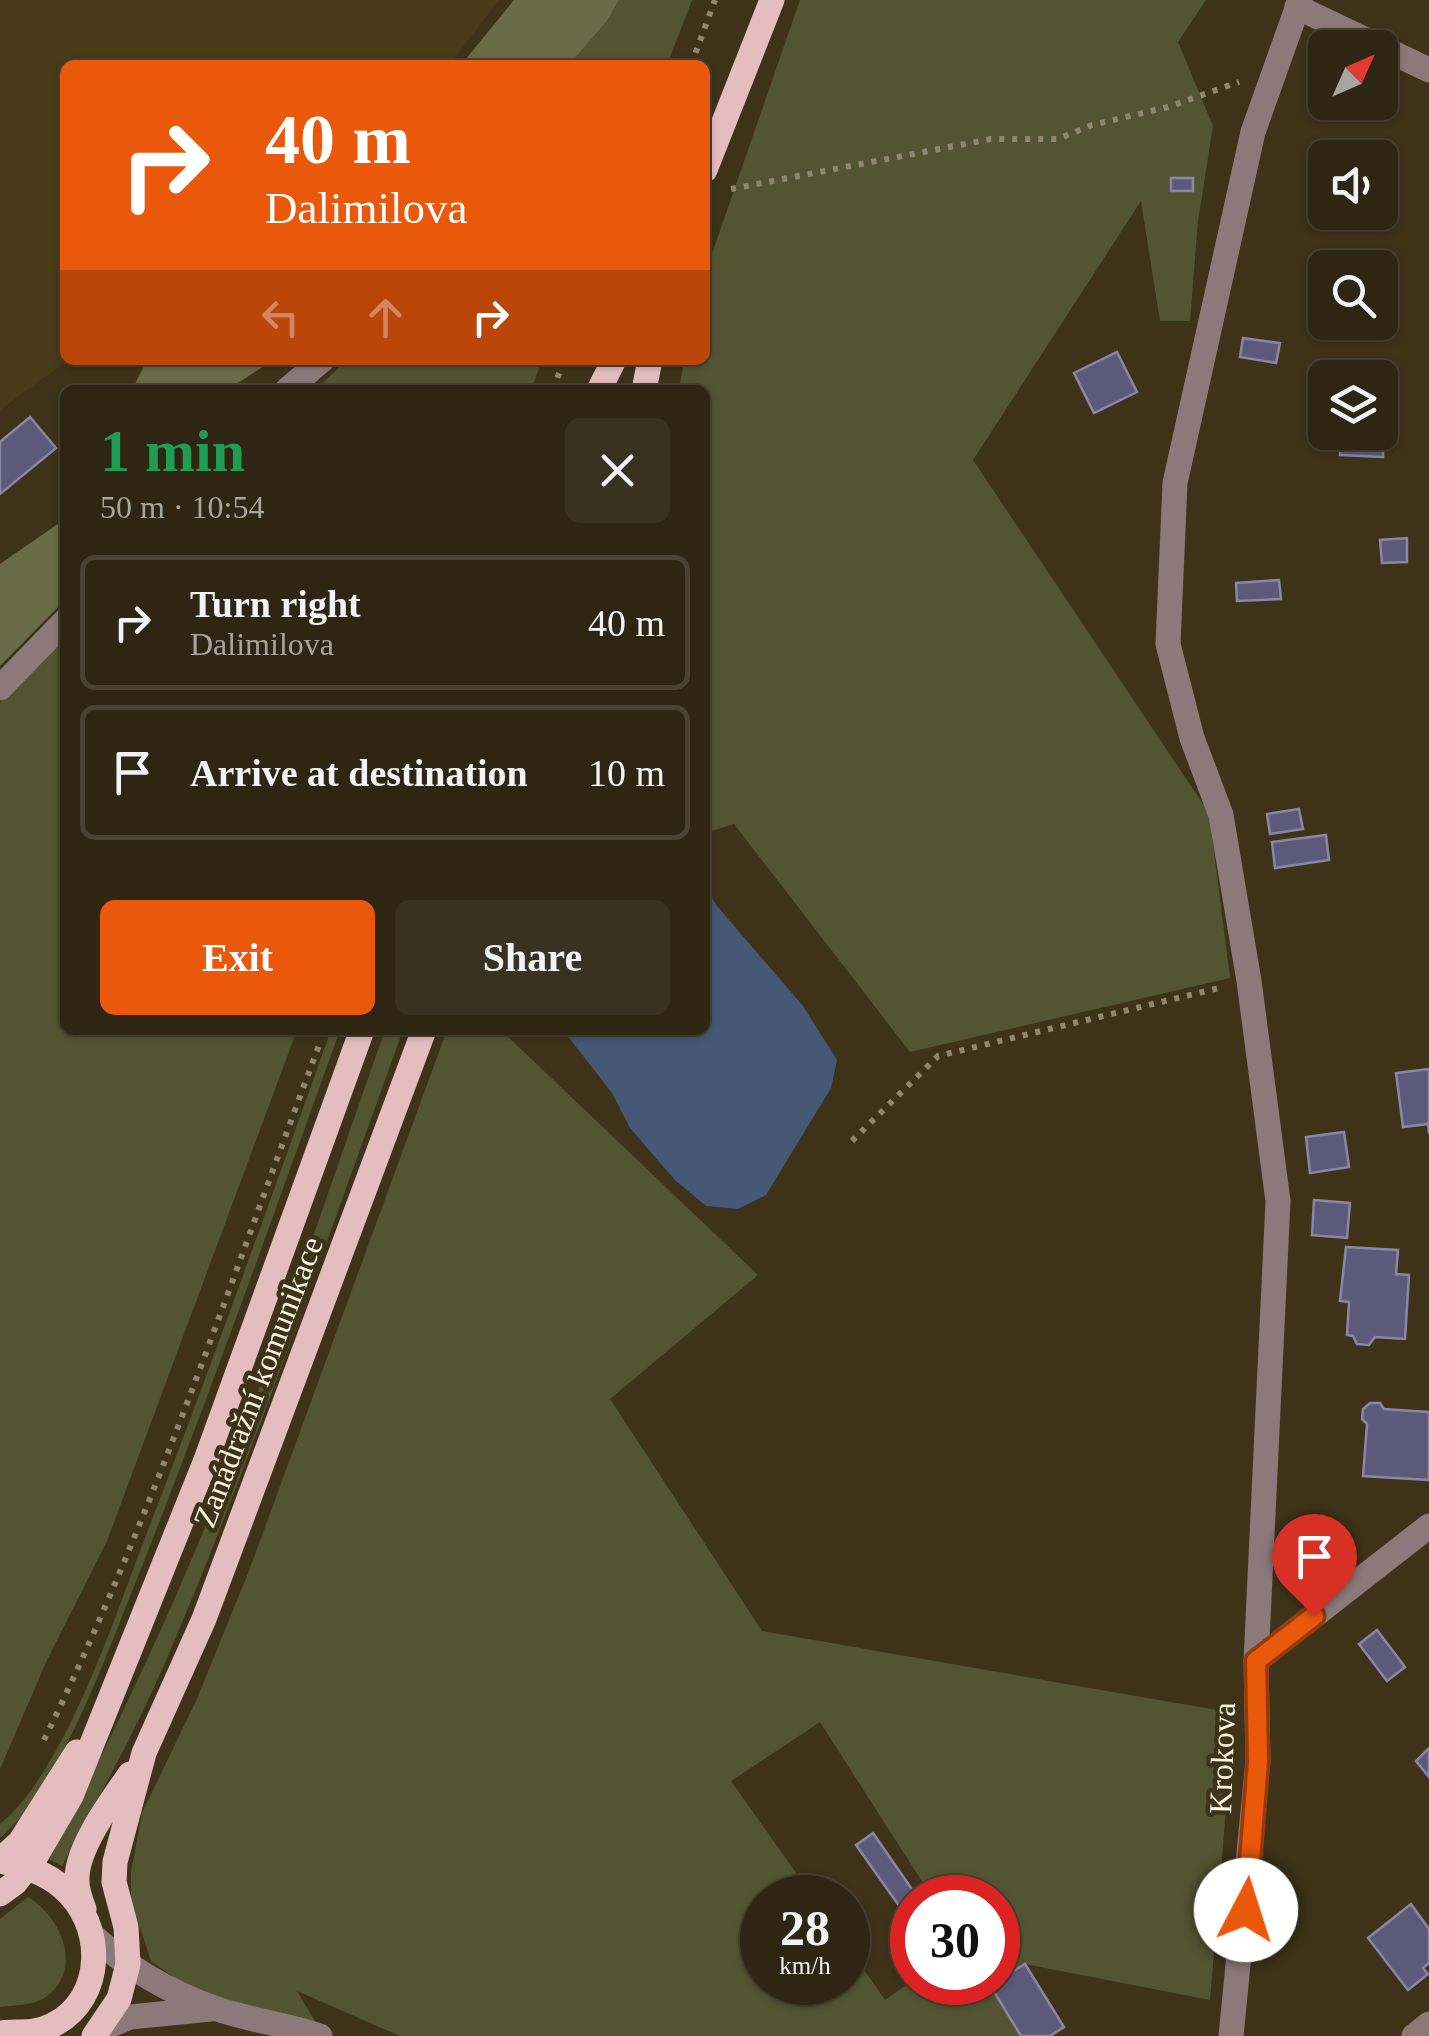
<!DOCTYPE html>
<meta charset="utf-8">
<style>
body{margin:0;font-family:"Times New Roman",serif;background:#3a3221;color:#f1f3f6;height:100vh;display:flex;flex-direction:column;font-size:38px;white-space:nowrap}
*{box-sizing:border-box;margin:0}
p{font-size:32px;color:#a7a5a0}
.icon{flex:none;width:55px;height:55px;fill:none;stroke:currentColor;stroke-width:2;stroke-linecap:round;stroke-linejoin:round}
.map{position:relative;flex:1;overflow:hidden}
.panel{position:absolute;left:60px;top:385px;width:650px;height:650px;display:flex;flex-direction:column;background:#2e2613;border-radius:15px;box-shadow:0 2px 8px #0004,0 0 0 2px #494333}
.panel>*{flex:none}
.guide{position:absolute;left:60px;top:60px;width:650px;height:305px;border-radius:15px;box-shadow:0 2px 8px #0004,0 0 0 2px #494333;background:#ea580c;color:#fff;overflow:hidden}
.needle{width:65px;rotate:45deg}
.controls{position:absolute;left:1308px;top:30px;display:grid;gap:20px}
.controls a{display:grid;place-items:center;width:90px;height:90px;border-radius:15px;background:#2e2613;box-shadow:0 2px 8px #0004,0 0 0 2px #494333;font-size:50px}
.speed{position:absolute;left:740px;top:1875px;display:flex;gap:20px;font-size:50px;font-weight:700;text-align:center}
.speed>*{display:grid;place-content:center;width:130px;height:130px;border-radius:50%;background:#2e2613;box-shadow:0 2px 8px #0004,0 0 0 2px #494333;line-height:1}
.speed small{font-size:25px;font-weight:400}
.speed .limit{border:15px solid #d22;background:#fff;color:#111}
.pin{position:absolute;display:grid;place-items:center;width:85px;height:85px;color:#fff;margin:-102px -42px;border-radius:50% 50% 50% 0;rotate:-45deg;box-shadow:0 0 10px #0007}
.pin .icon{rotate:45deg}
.me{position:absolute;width:110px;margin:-55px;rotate:5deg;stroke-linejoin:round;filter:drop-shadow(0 0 8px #0008)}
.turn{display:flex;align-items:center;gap:35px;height:210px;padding:0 40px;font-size:45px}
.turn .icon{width:130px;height:130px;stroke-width:2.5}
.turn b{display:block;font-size:70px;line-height:85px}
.lanes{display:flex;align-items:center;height:95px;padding:0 40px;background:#0003;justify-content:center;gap:50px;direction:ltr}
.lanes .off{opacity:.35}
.round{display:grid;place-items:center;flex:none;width:105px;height:105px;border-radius:15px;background:#3a3221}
.summary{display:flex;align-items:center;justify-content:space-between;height:170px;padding:0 40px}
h1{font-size:60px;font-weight:800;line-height:75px;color:#1e9e55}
.button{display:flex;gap:20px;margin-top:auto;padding:20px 40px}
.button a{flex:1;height:115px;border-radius:15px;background:#ea580c;color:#fff;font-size:40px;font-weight:800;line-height:115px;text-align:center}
.button a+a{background:#3a3221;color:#f1f3f6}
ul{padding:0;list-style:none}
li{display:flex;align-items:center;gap:30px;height:135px;margin:0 20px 15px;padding:0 20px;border:5px solid #494333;border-radius:15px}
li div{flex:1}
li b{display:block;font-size:38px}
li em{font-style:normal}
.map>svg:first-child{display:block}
</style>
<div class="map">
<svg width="1429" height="2036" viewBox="0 0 1429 2036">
<rect width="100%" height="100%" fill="#3e3319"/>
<!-- built -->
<polygon fill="#483b18" points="0,0 499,0 449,65 65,65 65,360 68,360 0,410"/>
<!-- green -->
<g fill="#535532">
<polygon points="619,0 692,0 667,65 569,65 607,21"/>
<polygon points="800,0 1206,0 1178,42 1213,126 1198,221 1190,321 1160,321 1141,201 973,460 1209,813 1230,978 910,1052 734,824 705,833 705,390 679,390 684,360 705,360 705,274"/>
<polygon points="347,360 542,360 531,390 315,390"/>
<polygon points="65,636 65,1030 297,1030 107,1541 47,1660 0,1769 0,703"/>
<path d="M331,1030h9c-66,184 -131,367 -203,549 -29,71 -78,212 -137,259v-14c64,-52 113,-202 143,-281 66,-170 127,-342 188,-513z"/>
<path d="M385,1030h18c-76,209 -148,421 -235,626 -31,72 -69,141 -106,210l-13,-7c64,-123 124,-249 175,-379 58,-148 108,-300 161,-450z"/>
<polygon points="447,1030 501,1030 758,1275 610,1399 762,1631 1234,1713 1210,2000 1025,1964 998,1980 998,1898 932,1897 820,1722 731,1781 813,1897 762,1898 762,1982 848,1982 848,1947 885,2000 912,1981 994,1983 991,1985 1021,2036 400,2036 297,1991 318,2026 238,2005 181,1982 151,1961 131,1900 131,1872 142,1813 196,1701 249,1571"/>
<path d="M28,1897c32,19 57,72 18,100 -12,9 -32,8 -46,10v-88z"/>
</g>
<!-- forest -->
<g fill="#6a6c47">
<polygon points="514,0 619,0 607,21 569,65 461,65"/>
<polygon points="147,360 273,360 238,383 214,390 132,390"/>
<polygon points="65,519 65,600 0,666 0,564"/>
</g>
<!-- water -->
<polygon fill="#455875" points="705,887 717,906 803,1006 837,1060 831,1088 766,1195 738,1209 706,1206 675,1180 630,1128 612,1093 563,1030 705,1030"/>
<!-- building -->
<g fill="#5d597b" stroke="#8a87a4" stroke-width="2.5">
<rect x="1171" y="178" width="22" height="13"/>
<polygon points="1243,338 1280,343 1276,363 1240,357"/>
<polygon points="1117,352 1137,392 1094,413 1074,373"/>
<polygon points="30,417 56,448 0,494 0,442"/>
<polygon points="1341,435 1383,438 1383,457 1340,455"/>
<polygon points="1407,538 1407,562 1382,563 1380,540"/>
<polygon points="1279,580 1281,599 1237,601 1236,583"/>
<polygon points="1299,809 1303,829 1270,834 1267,814"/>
<polygon points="1326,835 1329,860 1275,868 1272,842"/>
<polygon points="1429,1069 1429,1134 1428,1124 1403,1127 1396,1073"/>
<polygon points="1344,1132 1349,1167 1310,1173 1306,1137"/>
<polygon points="1314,1200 1350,1203 1347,1238 1312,1235"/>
<polygon points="1346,1247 1398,1250 1396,1274 1409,1275 1405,1339 1375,1337 1369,1345 1357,1344 1353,1336 1347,1335 1349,1302 1340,1301"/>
<polygon points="1370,1403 1380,1403 1384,1409 1429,1412 1429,1480 1363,1476 1367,1424 1362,1419 1363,1409"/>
<polygon points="1377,1630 1405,1667 1387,1681 1359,1644"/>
<polygon points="1429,1748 1429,1777 1416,1761"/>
<polygon points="873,1833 918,1898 912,1898 912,1903 902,1910 856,1845"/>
<polygon points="1411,1904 1429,1929 1429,1963 1423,1968 1428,1974 1408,1990 1368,1938"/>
<polygon points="1025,1964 1064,2027 1050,2036 1021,2036 990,1985"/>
</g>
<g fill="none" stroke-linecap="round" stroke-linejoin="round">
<!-- path -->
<g stroke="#8f8671" stroke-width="6" stroke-dasharray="5 8" stroke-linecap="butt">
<polyline points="691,65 715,0"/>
<polyline points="731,189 991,139 1058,139 1092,125 1168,107 1239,82"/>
<polyline points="553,390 564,360"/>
<polyline points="852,1141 938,1056 1219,988"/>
<path d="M44,1740c110,-225 189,-466 277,-700"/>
</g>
<!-- minor -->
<g stroke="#8c797a" stroke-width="25">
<polyline points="1297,7 1429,70"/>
<polyline points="287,390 322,360"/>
<polyline points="0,688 65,621"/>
<polyline points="1256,1661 1429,1526"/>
<path d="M93,1936c35,32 76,56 121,72 34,12 71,16 106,28"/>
<polyline points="101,2029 130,2017 211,2009"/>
<polyline points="1231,2036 1258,1761 1256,1661 1278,1201 1249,981 1221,815 1192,738 1168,644 1175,483 1253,132 1300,0"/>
<polyline points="1414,2036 1429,2024"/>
</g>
<!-- major -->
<g stroke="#e4bdbf" stroke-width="25">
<polyline points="705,170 772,0"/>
<polyline points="599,390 614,360"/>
<polyline points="644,390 650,360"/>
<polyline points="0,1860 20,1842 77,1752"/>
<path d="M0,1861c23,5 45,11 63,27 42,36 43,110 -10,137 -17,9 -35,6 -53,8"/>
<polyline points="0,1894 15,1883 36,1856 71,1796 206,1460 362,1030"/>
<path d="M84,1909c-4,-10 -8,-21 -7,-32 1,-31 35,-77 53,-103"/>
<polyline points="94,2036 119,1999 128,1964 126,1927 114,1882 115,1862 144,1753 204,1619 424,1030"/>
</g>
</g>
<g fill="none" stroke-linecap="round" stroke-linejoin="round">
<!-- route casing -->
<g stroke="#983908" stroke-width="25">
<polyline id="route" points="1246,1910 1258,1761 1256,1661 1314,1616"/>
</g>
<!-- route -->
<use href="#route" stroke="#ea580c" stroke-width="18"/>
</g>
<g text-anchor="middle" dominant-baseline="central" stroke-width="9" stroke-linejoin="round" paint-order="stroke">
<!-- street labels -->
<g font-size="32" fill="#f9f3e3" stroke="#3e3319">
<text transform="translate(258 1382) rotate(-69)">Zanádražní komunikace</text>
<text transform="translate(1222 1758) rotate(-88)">Krokova</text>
</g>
</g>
</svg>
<div class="controls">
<a><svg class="needle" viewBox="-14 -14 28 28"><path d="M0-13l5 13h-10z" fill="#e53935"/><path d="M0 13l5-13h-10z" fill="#a7a5a0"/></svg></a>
<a><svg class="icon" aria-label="sound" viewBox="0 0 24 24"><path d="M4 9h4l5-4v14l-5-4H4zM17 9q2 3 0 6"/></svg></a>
<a><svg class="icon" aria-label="search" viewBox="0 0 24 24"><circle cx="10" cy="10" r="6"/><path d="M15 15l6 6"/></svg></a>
<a><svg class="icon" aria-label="layers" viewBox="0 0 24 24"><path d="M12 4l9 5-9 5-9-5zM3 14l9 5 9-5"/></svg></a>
</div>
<div class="speed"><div>28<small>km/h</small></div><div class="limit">30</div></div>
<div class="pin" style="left:1314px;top:1616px;background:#d93025"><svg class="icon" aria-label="arrive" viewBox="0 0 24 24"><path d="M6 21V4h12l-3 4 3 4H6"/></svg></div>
<svg class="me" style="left:1246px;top:1910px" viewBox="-20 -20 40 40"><circle r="19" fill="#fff"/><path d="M0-13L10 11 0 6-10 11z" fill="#ea580c"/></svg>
<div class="guide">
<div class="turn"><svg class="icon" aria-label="right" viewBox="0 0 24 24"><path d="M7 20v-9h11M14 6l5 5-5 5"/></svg><div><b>40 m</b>Dalimilova</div></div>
<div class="lanes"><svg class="icon off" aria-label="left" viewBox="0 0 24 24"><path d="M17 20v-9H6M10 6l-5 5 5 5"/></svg><svg class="icon off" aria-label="ahead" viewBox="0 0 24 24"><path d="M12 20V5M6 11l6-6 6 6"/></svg><svg class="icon" aria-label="right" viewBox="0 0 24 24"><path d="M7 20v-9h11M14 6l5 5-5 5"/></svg></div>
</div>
<section class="panel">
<div class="summary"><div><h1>1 min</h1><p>50 m · 10:54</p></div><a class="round"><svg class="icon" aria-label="close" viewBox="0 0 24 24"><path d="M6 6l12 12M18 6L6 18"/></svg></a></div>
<ul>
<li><svg class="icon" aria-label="right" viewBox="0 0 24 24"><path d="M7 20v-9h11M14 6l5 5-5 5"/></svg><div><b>Turn right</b><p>Dalimilova</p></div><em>40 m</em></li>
<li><svg class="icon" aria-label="arrive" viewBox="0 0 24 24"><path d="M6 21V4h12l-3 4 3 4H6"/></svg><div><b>Arrive at destination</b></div><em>10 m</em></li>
</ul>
<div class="button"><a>Exit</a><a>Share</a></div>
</section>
</div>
